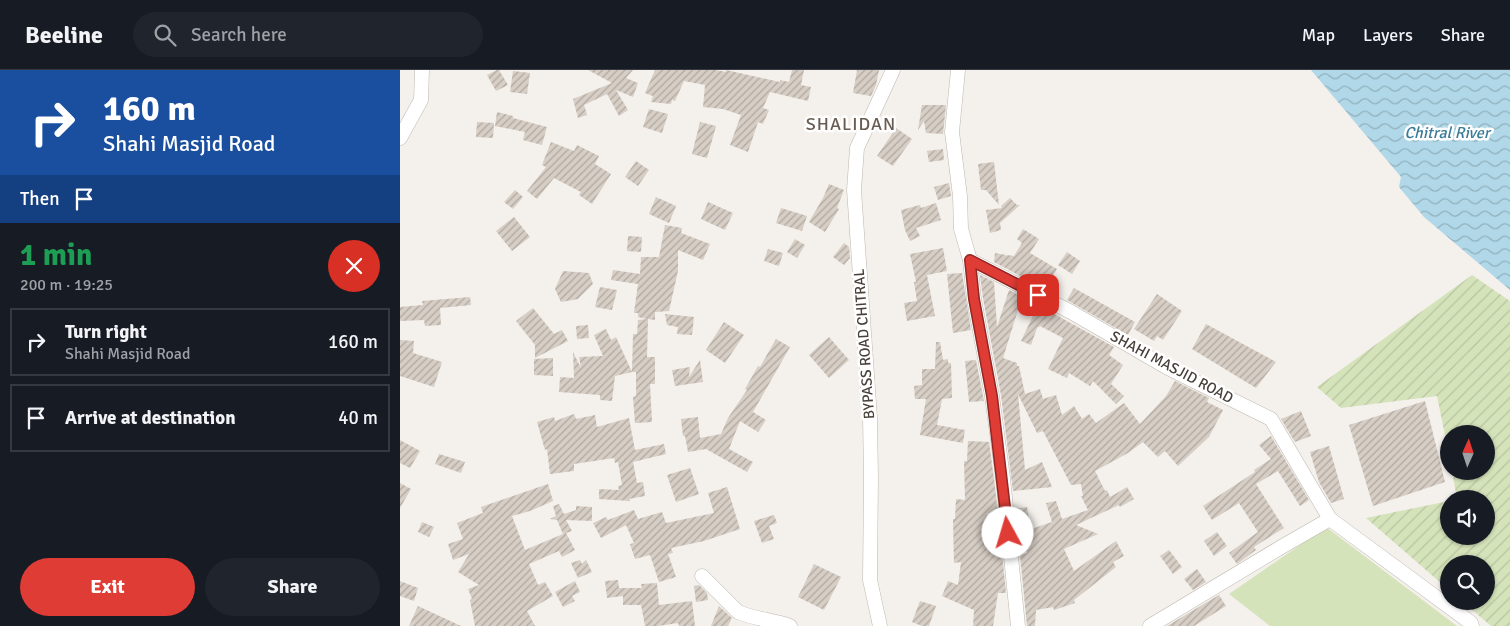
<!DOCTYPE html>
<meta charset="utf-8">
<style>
body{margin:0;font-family:Signika,sans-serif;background:#20242c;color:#f1f3f6;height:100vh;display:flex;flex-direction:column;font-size:19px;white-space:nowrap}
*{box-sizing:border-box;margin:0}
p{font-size:16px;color:#9ea1a6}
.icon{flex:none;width:28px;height:28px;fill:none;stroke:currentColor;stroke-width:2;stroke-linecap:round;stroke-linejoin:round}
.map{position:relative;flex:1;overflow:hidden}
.drawer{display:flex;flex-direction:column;background:#171b24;width:400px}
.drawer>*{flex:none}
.top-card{background:#1a4fa0;color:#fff;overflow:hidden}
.needle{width:32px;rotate:3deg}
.buttons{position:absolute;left:1040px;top:355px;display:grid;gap:10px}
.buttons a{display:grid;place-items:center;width:55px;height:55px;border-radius:50%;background:#171b24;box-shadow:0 1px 4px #0004;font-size:25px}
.pin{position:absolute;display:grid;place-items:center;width:42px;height:42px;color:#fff;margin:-21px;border-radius:10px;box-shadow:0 2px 8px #0006}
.me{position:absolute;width:55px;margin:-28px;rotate:354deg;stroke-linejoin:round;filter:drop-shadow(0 0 4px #0008)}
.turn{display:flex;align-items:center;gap:18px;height:105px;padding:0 20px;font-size:22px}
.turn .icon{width:65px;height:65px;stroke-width:2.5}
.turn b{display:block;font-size:35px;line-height:42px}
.then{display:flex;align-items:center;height:48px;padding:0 20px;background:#0003;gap:10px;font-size:19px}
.round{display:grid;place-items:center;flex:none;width:52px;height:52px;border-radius:26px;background:#20242c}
.headline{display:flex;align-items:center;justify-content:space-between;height:85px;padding:0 20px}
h1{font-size:30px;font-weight:700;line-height:38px;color:#1e9e55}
.cta{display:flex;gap:10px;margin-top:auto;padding:10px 20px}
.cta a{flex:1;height:58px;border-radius:30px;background:#e03c36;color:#fff;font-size:20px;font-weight:700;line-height:58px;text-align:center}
.cta a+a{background:#20242c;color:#f1f3f6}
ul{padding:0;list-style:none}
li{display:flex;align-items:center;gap:15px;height:68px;margin:0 10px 8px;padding:0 10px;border:2px solid #363941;border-radius:0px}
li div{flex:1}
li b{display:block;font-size:19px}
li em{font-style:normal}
header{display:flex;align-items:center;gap:30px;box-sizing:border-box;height:70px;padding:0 25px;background:#171b24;border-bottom:1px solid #363941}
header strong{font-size:24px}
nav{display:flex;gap:28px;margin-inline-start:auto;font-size:18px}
.search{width:350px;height:45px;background:#20242c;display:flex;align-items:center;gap:12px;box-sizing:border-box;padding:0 18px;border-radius:28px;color:#9ea1a6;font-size:19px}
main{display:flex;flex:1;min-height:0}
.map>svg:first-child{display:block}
</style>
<header>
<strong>Beeline</strong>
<div class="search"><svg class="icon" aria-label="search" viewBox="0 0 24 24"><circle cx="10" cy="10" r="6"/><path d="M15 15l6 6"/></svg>Search here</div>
<nav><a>Map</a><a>Layers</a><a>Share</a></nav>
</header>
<main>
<section class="drawer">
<div class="top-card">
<div class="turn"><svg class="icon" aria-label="right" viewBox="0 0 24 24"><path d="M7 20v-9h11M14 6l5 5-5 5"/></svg><div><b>160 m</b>Shahi Masjid Road</div></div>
<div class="then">Then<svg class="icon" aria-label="arrive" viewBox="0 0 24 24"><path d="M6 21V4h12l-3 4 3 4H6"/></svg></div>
</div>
<div class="headline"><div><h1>1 min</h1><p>200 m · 19:25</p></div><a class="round" style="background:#d93025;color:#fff"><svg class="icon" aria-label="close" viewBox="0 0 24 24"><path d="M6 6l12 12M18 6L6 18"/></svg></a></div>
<ul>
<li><svg class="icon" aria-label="right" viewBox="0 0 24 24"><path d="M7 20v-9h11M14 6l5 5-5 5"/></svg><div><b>Turn right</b><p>Shahi Masjid Road</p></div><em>160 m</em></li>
<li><svg class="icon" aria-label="arrive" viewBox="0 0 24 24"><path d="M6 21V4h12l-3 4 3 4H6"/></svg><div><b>Arrive at destination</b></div><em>40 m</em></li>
</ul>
<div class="cta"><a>Exit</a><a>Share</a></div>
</section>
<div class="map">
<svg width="1110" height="556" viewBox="0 0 1110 556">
<defs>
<pattern id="garden-furrows" width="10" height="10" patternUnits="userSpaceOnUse" patternTransform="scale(1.25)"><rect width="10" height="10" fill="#d5e3ba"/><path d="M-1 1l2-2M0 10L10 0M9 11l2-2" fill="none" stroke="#b8c4a1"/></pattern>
<pattern id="water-waves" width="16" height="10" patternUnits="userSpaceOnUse" patternTransform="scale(1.25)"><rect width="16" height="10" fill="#b0d8e8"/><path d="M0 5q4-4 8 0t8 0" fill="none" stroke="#91b1bd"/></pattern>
<pattern id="building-hatch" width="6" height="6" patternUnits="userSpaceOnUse" patternTransform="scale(1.25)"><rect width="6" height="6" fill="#d7cec5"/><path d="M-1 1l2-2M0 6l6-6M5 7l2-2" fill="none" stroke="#b0a9a1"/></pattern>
</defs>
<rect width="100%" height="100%" fill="#f4f0ec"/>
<!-- grass -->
<polygon fill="#d5e3ba" points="926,457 1057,556 870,556 829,524"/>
<!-- garden -->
<polygon fill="url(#garden-furrows)" points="1072,205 1110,231 1110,556 1091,556 1062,531 1086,531 1086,494 1049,494 1049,520 966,448 1049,431 1049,466 1086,466 1086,429 1057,429 1052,401 1086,401 1086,364 1049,364 1049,385 1037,326 941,338 917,317"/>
<!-- water -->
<polygon fill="url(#water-waves)" points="911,0 1110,0 1110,220 1024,147 999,117 1001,107"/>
<!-- building -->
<g fill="url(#building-hatch)">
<polygon points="97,0 99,0 108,15 96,21 87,5"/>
<polygon points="188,0 233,0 226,8 238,13 233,27 216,20 228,40 219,46 207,24 184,35 187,45 178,48 173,29 212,13"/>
<polygon points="255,0 315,0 326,2 326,0 380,12 380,10 389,12 392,0 404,0 401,15 411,17 408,31 370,22 363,38 369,40 363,54 358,52 348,82 330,75 341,45 323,39 303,37 305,15 284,11 275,31 272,30 271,34 251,32 253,26 245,23"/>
<polygon points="457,0 479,0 476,15 471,26 453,23"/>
<polygon points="113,1 130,3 127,24 110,22"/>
<polygon points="522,35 546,35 543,64 526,63 524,51 518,60"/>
<polygon points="249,39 268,44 262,63 243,57"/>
<polygon points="97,42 113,46 113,48 147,57 142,75 123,70 125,62 95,56"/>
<polygon points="77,52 94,53 93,68 76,67"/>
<polygon points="300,52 316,56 307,88 292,84"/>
<polygon points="496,58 512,69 493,96 477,86"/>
<polygon points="151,72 174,81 177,75 199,86 195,94 211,104 192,134 179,125 181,122 154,108 137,129 127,121 146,97 142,95"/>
<polygon points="543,79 544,90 529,92 527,81"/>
<polygon points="236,91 249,100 238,116 225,107"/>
<polygon points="594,92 599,135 586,120 581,120 578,94"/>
<polygon points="549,113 551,126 538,130 534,117"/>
<polygon points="429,114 444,120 437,138 439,139 425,162 409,152 423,128"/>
<polygon points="115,120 123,127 113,139 104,132"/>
<polygon points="256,127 276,136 269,153 249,144"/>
<polygon points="610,128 617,135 620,135 600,153 601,160 590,163 586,140 602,138 601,136"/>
<polygon points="308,132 333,143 325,160 301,149"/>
<polygon points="536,133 541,150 516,158 520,166 510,171 505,160 501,140 520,135 521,138"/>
<polygon points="381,138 407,146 402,161 376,153"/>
<polygon points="114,147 130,167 112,181 96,161"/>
<polygon points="265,155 282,158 281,163 310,174 303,190 278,180 278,201 269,241 255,242 255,250 248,249 247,287 255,287 255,314 250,314 252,352 235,353 233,327 236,326 236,302 232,302 233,264 237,264 238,250 247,249 238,247 238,243 234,243 238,214 211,210 213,200 240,204 241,187 259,187"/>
<polygon points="623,159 639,169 630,183 657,199 645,219 594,192 595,183 606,185 606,187 607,185 614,186 622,173 617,169"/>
<polygon points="228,166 242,167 241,182 227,181"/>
<polygon points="395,169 405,175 397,188 387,182"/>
<polygon points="444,173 449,177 450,188 444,195 433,187"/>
<polygon points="543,178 547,201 527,205 535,246 507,251 504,233 517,231 514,212 516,212 510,184"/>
<polygon points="368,179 383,183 379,196 364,191"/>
<polygon points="667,182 680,191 672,204 658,195"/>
<polygon points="163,201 189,203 193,214 178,229 161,232 155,219"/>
<polygon points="562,203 571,260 553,263 547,204"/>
<polygon points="580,205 594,212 597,257 609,220 622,227 603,288 617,293 617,296 619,296 625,324 640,319 643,329 656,325 662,345 674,336 682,349 689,344 696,353 724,333 740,354 766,326 775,311 809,328 807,332 823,340 809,367 778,396 765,381 758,387 743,372 728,383 695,401 705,421 707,420 710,427 727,417 734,429 720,437 719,435 676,455 698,464 664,479 674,501 716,471 724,486 713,492 716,497 674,530 675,533 654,540 653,537 636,540 635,556 627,556 620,485 627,483 626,460 630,459 617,462 615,439 627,437 631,459 652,452 646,433 656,431 662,449 688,440 681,426 683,426 681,414 671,415 643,361 637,363 618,324 625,400 642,392 652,417 613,421 601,325 583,228"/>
<polygon points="200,217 217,220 212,240 195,237"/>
<polygon points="674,218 735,252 728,265 667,230"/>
<polygon points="757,224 782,241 763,270 757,266 754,271 734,259"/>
<polygon points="70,227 71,235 40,238 41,255 25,256 24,250 0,251 0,237 23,235 22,231"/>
<polygon points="638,235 714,277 709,285 723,295 711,314 724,326 716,334 693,311 690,316 669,303 667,308 648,299 663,268 640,256 637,258 631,275 621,271"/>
<polygon points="133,238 154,264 162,260 168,271 135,288 135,275 116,251"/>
<polygon points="265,244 294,247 292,265 277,264 278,257 267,255"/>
<polygon points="324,252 344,265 325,293 306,280"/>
<polygon points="806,254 876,292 856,318 792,279"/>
<polygon points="188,255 189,268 177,269 176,256"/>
<polygon points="206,259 211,270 216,267 232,302 215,306 212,331 200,330 200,325 159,322 160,307 174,308 173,282 181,298 179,287 203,286 194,265"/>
<polygon points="429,267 449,290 429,308 409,285"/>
<polygon points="376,269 390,277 353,342 366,350 358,362 340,351 329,379 353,392 347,402 306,379 288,382 285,366 283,366 281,349 298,347 300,368 321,364 328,348 347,320 345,319 358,296 360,297"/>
<polygon points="0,270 14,271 13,283 42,292 34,317 0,306"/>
<polygon points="536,272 540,272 543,290 548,289 548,293 551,293 552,328 542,329 537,355 565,360 563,373 520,365 526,329 515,329 514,316 522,315 522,299 535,299"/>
<polygon points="153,288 153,306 134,305 134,289"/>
<polygon points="300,290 303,312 275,316 272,300 290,297 289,307"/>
<polygon points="576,290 584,331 569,332 565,291"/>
<polygon points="1025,331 1045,412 973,436 949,355"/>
<polygon points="901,341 911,366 895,372 881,349"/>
<polygon points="174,344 176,349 195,345 197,357 229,348 235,380 264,374 266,384 233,392 237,413 243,412 245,426 229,429 230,431 199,429 199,419 219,420 218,416 222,415 218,392 215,393 214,388 174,394 174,401 150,404 147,379 145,380 137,352 154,347 155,351"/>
<polygon points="871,366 909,430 900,436 878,401 856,414 884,458 854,477 856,480 837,494 829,483 858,462 839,433 812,450 803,436 855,402 854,400 871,389 859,375"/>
<polygon points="0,370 20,381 10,398 0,393"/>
<polygon points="568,371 589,372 594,409 598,443 587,443 589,476 601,474 606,523 598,523 593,556 573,556 574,540 542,526 548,511 558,515 561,492 554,493 553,449 555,449 556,429 565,430 564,391 567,391"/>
<polygon points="929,376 944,429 931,433 919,412 910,382"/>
<polygon points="39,384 65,392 61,403 35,394"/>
<polygon points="290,398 299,424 276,432 267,405"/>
<polygon points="0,413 11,419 0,438"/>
<polygon points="148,414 153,431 130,441 112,446 125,480 163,464 157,450 150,449 156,446 153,436 159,434 164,444 176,440 176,436 192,437 192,451 166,450 172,461 166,463 175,480 162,487 159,481 129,494 138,515 145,512 153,526 127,541 135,556 75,556 70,530 72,529 68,519 79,515 58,502 69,484 53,490 48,474 63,469 57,453 83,443 81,437"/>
<polygon points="327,417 340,459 304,471 271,478 273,483 268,484 276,507 259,512 250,485 235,489 230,474 234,473 226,455 201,468 193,453 206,447 208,450 234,440 238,449 262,442 266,453 314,443 308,423"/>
<polygon points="374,445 377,453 369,456 374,469 362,473 354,451"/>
<polygon points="22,452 34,457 29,467 18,462"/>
<polygon points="817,462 827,476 814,486 804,471"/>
<polygon points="769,480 782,497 773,504 760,486"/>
<polygon points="180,490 182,494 186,490 192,502 178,508 171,493"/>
<polygon points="414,494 441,507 424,540 398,527"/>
<polygon points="797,499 806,512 793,520 784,509"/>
<polygon points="218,510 219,518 242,518 241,514 257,513 259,535 292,531 295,556 279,556 278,553 258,556 245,556 241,535 223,535 223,526 207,528 205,511"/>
<polygon points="0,511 18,518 14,531 0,526"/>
<polygon points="175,511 180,522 172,526 175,531 163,537 155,522"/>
<polygon points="299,515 307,523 308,530 296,532 294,516"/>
<polygon points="819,525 826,536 794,556 767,556"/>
<polygon points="520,531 536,536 529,556 522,556 512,552"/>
<polygon points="18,536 61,556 9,556"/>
<polygon points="319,536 332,548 328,556 311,556"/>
</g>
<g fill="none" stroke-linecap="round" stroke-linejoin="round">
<!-- minor casing -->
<g stroke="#beb7af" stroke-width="15">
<g id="minor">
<polyline points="558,0 552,62 560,126 561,159 570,190 574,229 592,326 603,408 618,556"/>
<polyline points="0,68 21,30 22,0"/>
<polyline points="570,190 671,242 768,298 871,349 930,449 1071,553 1072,556"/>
<path d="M302,506l36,36c16,7 35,8 52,14"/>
<polyline points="480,556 470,510 471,407 470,348 454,120 457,78 493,0"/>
<polyline points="750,556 883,476 930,449"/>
</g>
</g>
<!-- minor -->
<use href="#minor" stroke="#fff" stroke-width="14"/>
</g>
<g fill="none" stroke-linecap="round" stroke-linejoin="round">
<!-- route casing -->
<g stroke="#922723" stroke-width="12">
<polyline id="route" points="608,463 592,326 574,229 570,190 638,225"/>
</g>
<!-- route -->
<use href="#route" stroke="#e03c36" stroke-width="9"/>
</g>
<g text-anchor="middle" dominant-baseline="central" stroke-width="5" stroke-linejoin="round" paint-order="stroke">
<!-- street labels -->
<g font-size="15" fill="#47413a" stroke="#fff">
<text transform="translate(464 274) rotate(-94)">BYPASS ROAD CHITRAL</text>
<text transform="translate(772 297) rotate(28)">SHAHI MASJID ROAD</text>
</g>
<!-- water labels -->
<g font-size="16" font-style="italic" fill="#3a7b98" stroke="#fff">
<text x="1047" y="63">Chitral River</text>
</g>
<!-- quarter labels -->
<g font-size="18" letter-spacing="1" fill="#695d53" stroke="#fff">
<text x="451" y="54">SHALIDAN</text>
</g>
</g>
</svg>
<div class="buttons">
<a><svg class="needle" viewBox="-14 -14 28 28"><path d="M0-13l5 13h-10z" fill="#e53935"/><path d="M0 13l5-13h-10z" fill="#9ea1a6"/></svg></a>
<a><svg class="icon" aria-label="sound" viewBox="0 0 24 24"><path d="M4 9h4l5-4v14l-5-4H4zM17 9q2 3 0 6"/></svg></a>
<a><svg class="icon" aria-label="search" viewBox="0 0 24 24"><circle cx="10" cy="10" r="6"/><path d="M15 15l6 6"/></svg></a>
</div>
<div class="pin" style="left:638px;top:225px;background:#d93025"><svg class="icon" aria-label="arrive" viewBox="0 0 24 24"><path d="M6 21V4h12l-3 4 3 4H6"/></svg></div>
<svg class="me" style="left:608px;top:463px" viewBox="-20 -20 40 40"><circle r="19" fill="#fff"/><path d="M0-13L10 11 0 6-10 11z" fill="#e03c36"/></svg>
</div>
</main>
